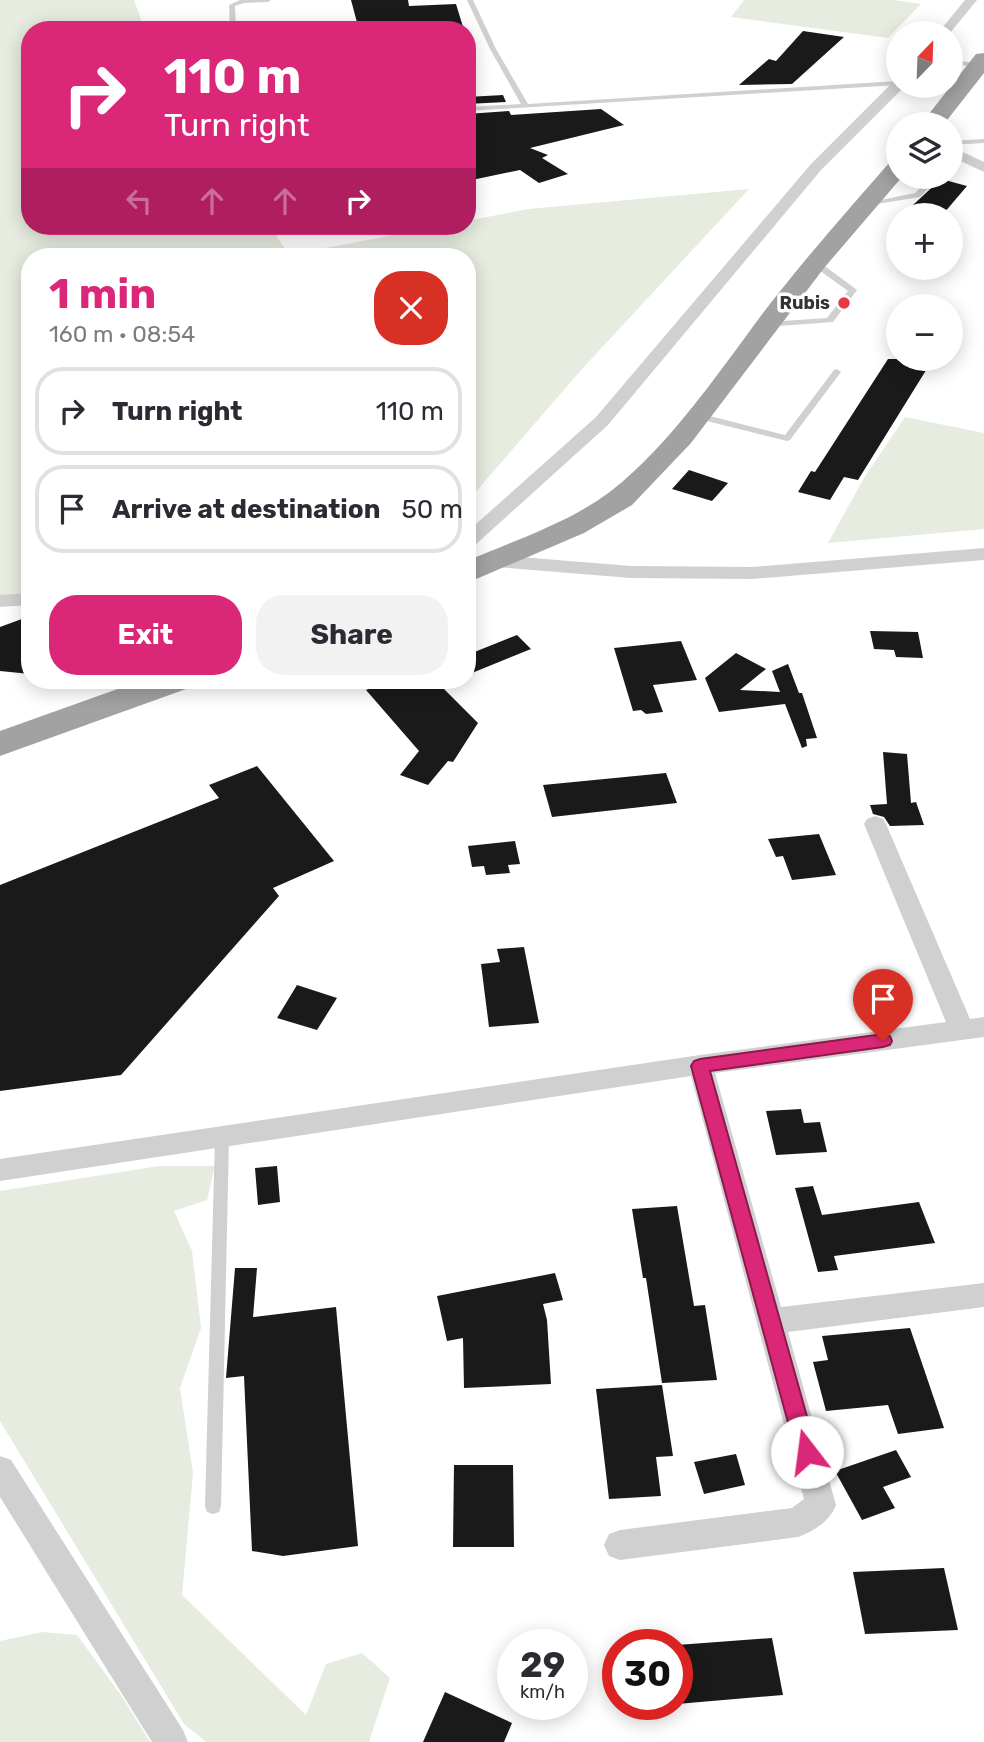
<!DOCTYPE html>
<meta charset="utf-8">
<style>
body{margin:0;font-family:Rubik,sans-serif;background:#f2f2f3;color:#2b2b33;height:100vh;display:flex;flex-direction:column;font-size:26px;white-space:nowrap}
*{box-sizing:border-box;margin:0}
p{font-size:23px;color:#7c7c81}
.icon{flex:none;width:38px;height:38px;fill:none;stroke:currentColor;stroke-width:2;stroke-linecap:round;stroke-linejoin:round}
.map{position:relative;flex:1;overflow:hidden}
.drawer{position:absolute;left:21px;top:248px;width:455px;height:441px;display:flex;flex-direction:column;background:#fff;border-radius:28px;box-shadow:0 4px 18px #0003}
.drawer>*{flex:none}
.hud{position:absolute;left:21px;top:21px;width:455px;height:214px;border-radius:28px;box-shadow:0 4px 18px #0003;background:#db2777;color:#fff;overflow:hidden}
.needle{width:46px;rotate:23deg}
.buttons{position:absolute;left:886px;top:21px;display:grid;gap:14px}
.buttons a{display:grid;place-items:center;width:77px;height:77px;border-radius:50%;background:#fff;box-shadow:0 4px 18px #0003;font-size:35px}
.speed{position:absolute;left:497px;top:1629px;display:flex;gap:14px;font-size:35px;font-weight:700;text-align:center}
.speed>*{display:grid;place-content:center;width:91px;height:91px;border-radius:50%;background:#fff;box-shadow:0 4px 18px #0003;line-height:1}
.speed small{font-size:18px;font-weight:400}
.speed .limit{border:10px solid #d22;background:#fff;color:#111}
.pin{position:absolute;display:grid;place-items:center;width:60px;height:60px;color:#fff;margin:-72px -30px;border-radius:50% 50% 50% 0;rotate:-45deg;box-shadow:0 0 7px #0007}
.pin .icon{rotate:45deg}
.me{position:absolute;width:77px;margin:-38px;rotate:345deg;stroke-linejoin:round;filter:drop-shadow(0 0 5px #0008)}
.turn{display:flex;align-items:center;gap:24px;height:147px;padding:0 28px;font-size:32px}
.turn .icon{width:91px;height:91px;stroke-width:2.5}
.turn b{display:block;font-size:49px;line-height:60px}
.lanes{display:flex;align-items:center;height:66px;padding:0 28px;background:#0003;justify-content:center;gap:35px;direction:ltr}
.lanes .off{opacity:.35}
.round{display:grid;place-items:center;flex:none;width:74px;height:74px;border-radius:28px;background:#f2f2f3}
.head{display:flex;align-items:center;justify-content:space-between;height:119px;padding:0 28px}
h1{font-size:42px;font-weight:700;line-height:52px;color:#db2777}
.primary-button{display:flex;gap:14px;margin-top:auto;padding:14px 28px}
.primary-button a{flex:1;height:80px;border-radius:28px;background:#db2777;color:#fff;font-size:28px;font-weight:700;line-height:80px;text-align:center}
.primary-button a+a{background:#f2f2f3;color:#2b2b33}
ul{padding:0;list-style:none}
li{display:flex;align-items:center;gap:21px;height:88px;margin:0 14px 10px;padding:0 14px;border:4px solid #e1e1e2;border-radius:28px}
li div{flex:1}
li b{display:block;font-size:26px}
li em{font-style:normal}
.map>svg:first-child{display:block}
</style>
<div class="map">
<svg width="984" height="1742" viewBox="0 0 984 1742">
<rect width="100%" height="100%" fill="#fff"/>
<!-- green -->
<g fill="#e6ecdf">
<polygon points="0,0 134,0 145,30 30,30 30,226 270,226 289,255 441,226 467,226 467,221 528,209 749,189 582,369 467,502 467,257 30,257 30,602 0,605"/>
<polygon points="744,0 894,0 921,4 888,38 731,17"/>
<polygon points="905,417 984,433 984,529 828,543 864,478"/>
<polygon points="159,1166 215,1166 207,1200 174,1211 192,1251 201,1328 180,1388 193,1473 182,1595 306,1715 326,1664 362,1653 390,1678 369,1742 206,1742 184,1724 0,1421 0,1191"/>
<polygon points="42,1632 77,1635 121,1695 150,1742 0,1742 0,1641"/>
</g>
<!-- building -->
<g fill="#1a1a1a">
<polygon points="351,0 408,0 409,6 456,4 464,30 442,30 441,26 359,30"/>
<polygon points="803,31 844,37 792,84 739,85 769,59 776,61"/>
<polygon points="503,95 506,102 467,104 467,97"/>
<polygon points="601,109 624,125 530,148 548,155 542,158 568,174 539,183 520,170 467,181 467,114 509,111 511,115"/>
<polygon points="941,179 967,186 944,213 913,205"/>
<polygon points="888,359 933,359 858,480 844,477 830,500 798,492 811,471 815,472"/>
<polygon points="689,470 728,483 712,501 672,489"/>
<polygon points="30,616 30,674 0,671 0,627"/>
<polygon points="870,631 918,632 923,658 896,657 894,650 874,649"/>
<polygon points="517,635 531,649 467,675 467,655"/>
<polygon points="681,641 697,680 653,685 663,712 646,714 641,710 633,711 614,648"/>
<polygon points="736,653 766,669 740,690 780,692 772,671 788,664 799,693 802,693 817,738 806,739 807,746 802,748 785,704 719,712 705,678"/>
<polygon points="389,681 436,681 478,723 453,762 448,761 428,785 400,775 419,751 366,690"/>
<polygon points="883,752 907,754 911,803 916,802 924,825 890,826 884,817 873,814 870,805 887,804"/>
<polygon points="257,766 334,861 273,888 279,896 121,1075 0,1091 0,885 219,798 209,785"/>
<polygon points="666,773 677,803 552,817 543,785"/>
<polygon points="819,834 836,875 792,880 783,856 776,857 768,839"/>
<polygon points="515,841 520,864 508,865 510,873 486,875 484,866 472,867 468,846"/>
<polygon points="524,947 539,1023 489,1027 481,964 500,962 497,949"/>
<polygon points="297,985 337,998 317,1030 277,1018"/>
<polygon points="801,1109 804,1123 820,1122 827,1152 776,1155 766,1111"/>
<polygon points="277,1166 280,1202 258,1205 255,1168"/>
<polygon points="813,1186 822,1215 919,1202 935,1243 834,1256 838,1270 818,1272 795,1188"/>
<polygon points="677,1206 694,1306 705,1305 717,1380 662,1383 646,1278 643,1278 632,1209"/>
<polygon points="235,1268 257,1268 253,1317 336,1307 358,1546 283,1556 252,1551 244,1376 226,1378"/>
<polygon points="555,1273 563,1300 543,1304 547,1320 551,1384 464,1388 463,1338 447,1341 437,1296"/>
<polygon points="910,1328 944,1428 898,1434 888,1405 826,1411 813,1362 828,1360 822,1336"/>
<polygon points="662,1385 673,1456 656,1457 661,1496 609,1499 596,1389"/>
<polygon points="896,1450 911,1477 883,1487 895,1508 862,1520 835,1471"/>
<polygon points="736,1454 745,1485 704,1494 694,1462"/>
<polygon points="454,1465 513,1465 514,1547 453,1547"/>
<polygon points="944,1568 958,1630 865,1634 853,1572"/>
<polygon points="772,1638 783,1695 677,1704 677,1645"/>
<polygon points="445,1692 512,1723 504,1742 423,1742"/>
</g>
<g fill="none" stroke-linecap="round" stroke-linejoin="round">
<!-- service -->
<g fill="#d0d0d0" fill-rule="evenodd">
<polygon points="240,0 271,0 268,2 244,3 235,6 236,30 230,30 229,5"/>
<polygon points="467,0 473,0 496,49 528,104 898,81 898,85 467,111 467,107 521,104 490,49"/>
<polygon points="950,59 979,64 982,66 979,68 950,63"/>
<polygon points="984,139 984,143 950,145 950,141"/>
<polygon points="931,177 939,177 920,197 865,206 861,204 915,193"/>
<polygon points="812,261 818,261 857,290 833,322 765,327 765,323 768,322 827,318 848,291 812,265"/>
<polygon points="837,369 841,372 790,440 787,441 695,418 693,416 698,413 785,435 834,370"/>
<polygon points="222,1131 227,1133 229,1137 221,1506 219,1512 213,1514 207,1512 205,1506 215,1137 217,1133"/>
</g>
<!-- minor -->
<g fill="#d0d0d0" fill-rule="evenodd">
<polygon points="965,0 977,0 950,33 938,33"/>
<polygon points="898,81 898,86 904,86 903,88 821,170 608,425 474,546 467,548 467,532 596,417 811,164 893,82"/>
<polygon points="950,146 984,162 984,172 950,156"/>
<polygon points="984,548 984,560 752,579 631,578 497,567 488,561 497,555 631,566 752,567"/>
<polygon points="30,593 30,605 0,607 0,595"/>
<path d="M875,816l8,3 3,5 84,195 14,-2v20l-269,36 66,234 203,-24v24l-196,25 48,173c-6,16 -22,26 -38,32l-178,23 -11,-4 -5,-11 5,-11 11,-4 172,-22 12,-9 -113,-423 -691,105v-22l700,-104 246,-33 -82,-198 3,-5z"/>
<polygon points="0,1456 11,1460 183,1730 188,1742 152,1742 0,1497"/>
</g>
<!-- trunk -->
<g fill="#a2a2a2" fill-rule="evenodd">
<polygon points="984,53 984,73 944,124 921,124 976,54"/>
<path d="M898,160v17h4l-78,91 -133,175 -59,62 -48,28 -117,50v-22c48,-21 102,-38 144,-70 57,-44 109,-120 152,-178 40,-52 83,-101 127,-151z"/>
<polygon points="140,681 191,681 186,689 0,756 0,731"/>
</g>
</g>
<!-- route -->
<polygon fill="#db2777" stroke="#8e194d" stroke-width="2" points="883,1034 890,1036 892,1041 890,1045 883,1047 710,1071 817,1452 814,1459 807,1462 799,1459 796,1452 691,1066 694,1061 700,1059"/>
<!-- markers -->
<circle fill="#e63946" stroke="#fff" stroke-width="2.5" cx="844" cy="303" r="7"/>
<g text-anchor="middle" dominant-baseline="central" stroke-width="7" stroke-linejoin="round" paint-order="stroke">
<!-- far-poi labels -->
<g font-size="18" font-weight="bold" fill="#333" stroke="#fff" text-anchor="end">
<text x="830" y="303">Rubis</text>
</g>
</g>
</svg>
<div class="buttons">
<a><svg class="needle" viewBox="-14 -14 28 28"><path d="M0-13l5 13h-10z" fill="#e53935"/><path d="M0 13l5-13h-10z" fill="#7c7c81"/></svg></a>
<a><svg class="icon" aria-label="layers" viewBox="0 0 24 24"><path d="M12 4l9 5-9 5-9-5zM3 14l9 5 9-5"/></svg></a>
<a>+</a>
<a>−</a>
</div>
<div class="speed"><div>29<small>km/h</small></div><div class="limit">30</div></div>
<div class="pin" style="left:883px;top:1041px;background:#d93025"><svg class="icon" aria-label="arrive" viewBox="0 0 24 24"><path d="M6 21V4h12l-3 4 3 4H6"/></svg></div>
<svg class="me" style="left:807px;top:1452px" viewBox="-20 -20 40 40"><circle r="19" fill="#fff"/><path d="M0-13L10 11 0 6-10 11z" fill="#db2777"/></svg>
<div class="hud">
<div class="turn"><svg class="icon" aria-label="right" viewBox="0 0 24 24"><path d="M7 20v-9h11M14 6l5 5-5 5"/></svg><div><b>110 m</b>Turn right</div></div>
<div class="lanes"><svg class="icon off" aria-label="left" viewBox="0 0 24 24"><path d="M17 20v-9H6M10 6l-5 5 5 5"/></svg><svg class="icon off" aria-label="ahead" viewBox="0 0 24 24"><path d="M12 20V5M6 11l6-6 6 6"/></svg><svg class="icon off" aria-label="ahead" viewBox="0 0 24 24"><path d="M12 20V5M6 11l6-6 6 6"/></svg><svg class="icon" aria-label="right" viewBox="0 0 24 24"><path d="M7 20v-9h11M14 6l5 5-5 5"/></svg></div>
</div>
<section class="drawer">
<div class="head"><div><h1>1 min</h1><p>160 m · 08:54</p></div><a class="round" style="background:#d93025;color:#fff"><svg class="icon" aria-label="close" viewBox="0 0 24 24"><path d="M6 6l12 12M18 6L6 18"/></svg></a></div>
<ul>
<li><svg class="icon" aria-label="right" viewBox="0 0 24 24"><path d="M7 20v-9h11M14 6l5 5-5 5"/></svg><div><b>Turn right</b></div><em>110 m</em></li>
<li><svg class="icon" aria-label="arrive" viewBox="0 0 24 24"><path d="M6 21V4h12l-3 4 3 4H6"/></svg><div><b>Arrive at destination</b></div><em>50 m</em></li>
</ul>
<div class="primary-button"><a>Exit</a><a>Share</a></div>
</section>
</div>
